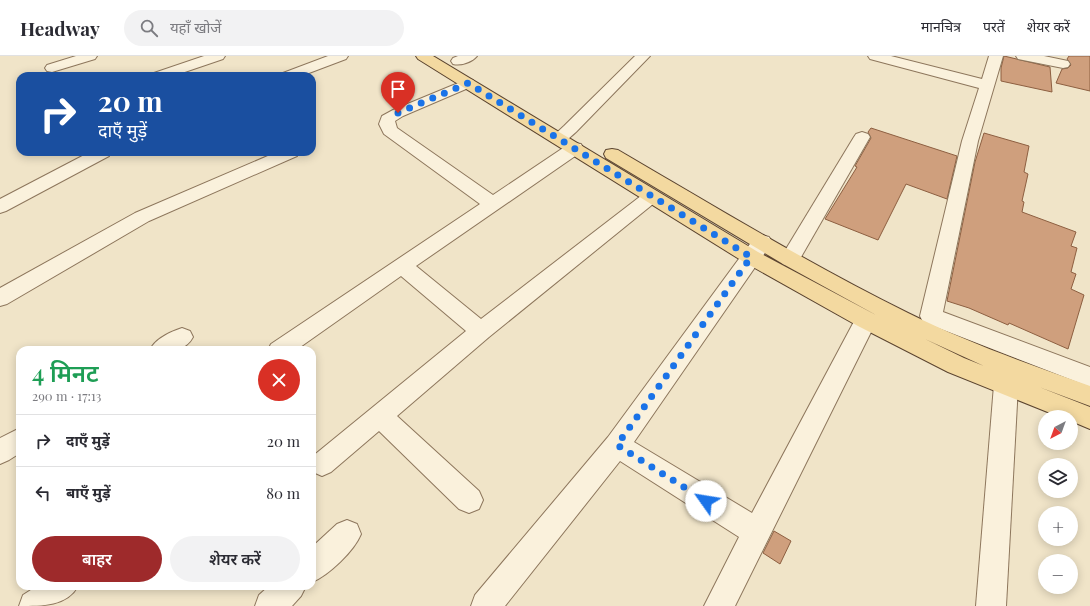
<!DOCTYPE html>
<html lang="hi">
<meta charset="utf-8">
<style>
body{margin:0;font-family:"Playfair Display","Noto Sans Devanagari",serif;background:#f2f2f3;color:#2b2b33;height:100vh;display:flex;flex-direction:column;font-size:15px;white-space:nowrap}
*{box-sizing:border-box;margin:0}
p{font-size:13px;color:#7c7c81}
.icon{flex:none;width:22px;height:22px;fill:none;stroke:currentColor;stroke-width:2;stroke-linecap:round;stroke-linejoin:round}
.map{position:relative;flex:1;overflow:hidden}
.panel{position:absolute;left:16px;top:290px;width:300px;height:244px;display:flex;flex-direction:column;background:#fff;border-radius:12px;box-shadow:0 2px 10px #0003}
.panel>*{flex:none}
.top-card{position:absolute;left:16px;top:16px;width:300px;height:84px;border-radius:12px;box-shadow:0 2px 10px #0003;background:#1a4fa0;color:#fff;overflow:hidden}
.needle{width:26px;rotate:221deg}
.controls{position:absolute;left:1038px;top:354px;display:grid;gap:8px}
.controls a{display:grid;place-items:center;width:40px;height:40px;border-radius:50%;background:#fff;box-shadow:0 2px 10px #0003;font-size:20px}
.pin{position:absolute;display:grid;place-items:center;width:34px;height:34px;color:#fff;margin:-41px -17px;border-radius:50% 50% 50% 0;rotate:-45deg;box-shadow:0 0 4px #0007}
.pin .icon{rotate:45deg}
.me{position:absolute;width:44px;margin:-22px;rotate:302deg;stroke-linejoin:round;filter:drop-shadow(0 0 3px #0008)}
.turn{display:flex;align-items:center;gap:14px;height:84px;padding:0 16px;font-size:18px}
.turn .icon{width:52px;height:52px;stroke-width:2.5}
.turn b{display:block;font-size:28px;line-height:34px}
.round{display:grid;place-items:center;flex:none;width:42px;height:42px;border-radius:21px;background:#f2f2f3}
.summary{display:flex;align-items:center;justify-content:space-between;height:68px;padding:0 16px}
h1{font-size:24px;font-weight:600;line-height:30px;color:#1e9e55}
.button{display:flex;gap:8px;margin-top:auto;padding:8px 16px}
.button a{flex:1;height:46px;border-radius:24px;background:#9e2a2b;color:#fff;font-size:16px;font-weight:600;line-height:46px;text-align:center}
.button a+a{background:#f2f2f3;color:#2b2b33}
ul{padding:0;list-style:none}
li{display:flex;align-items:center;gap:12px;height:52px;padding:0 16px;border-top:1px solid #e1e1e2}
li div{flex:1}
li b{display:block;font-size:15px}
li em{font-style:normal}
header{display:flex;align-items:center;gap:24px;box-sizing:border-box;height:56px;padding:0 20px;background:#fff;border-bottom:1px solid #e1e1e2}
header strong{font-size:19px}
nav{display:flex;gap:22px;margin-inline-start:auto;font-size:14px}
.search{width:280px;height:36px;background:#f2f2f3;display:flex;align-items:center;gap:10px;box-sizing:border-box;padding:0 14px;border-radius:22px;color:#7c7c81;font-size:15px}
.map>svg:first-child{display:block}
</style>
<header>
<strong>Headway</strong>
<div class="search"><svg class="icon" aria-label="search" viewBox="0 0 24 24"><circle cx="10" cy="10" r="6"/><path d="M15 15l6 6"/></svg>यहाँ खोजें</div>
<nav><a>मानचित्र</a><a>परतें</a><a>शेयर करें</a></nav>
</header>
<div class="map">
<svg width="1090" height="550" viewBox="0 0 1090 550">
<rect width="100%" height="100%" fill="#f0e4c8"/>
<!-- building -->
<g fill="#cf9f7d" stroke="#8d5f41">
<polygon points="1004,0 1050,11 1052,36 1001,25 1001,12"/>
<polygon points="1069,0 1090,0 1090,35 1056,27 1062,13 1068,12 1071,9 1067,3"/>
<polygon points="871,72 957,100 947,143 906,128 878,184 825,163 857,111 855,110 871,82 868,76"/>
<polygon points="984,77 1029,90 1024,116 1028,118 1022,145 1024,146 1022,156 1076,176 1071,190 1077,192 1071,216 1076,218 1071,233 1084,239 1068,293 1009,267 1008,269 969,252 947,245 975,106"/>
<polygon points="774,475 791,485 780,508 763,497"/>
</g>
<g fill="none" stroke-linecap="round" stroke-linejoin="round">
<!-- minor casing -->
<g stroke="#8d765c" stroke-width="2">
<g id="minor">
<polygon points="76,0 97,0 95,3 52,16 47,15 45,12 47,9"/>
<polygon points="204,0 225,0 223,3 173,20 152,20 154,17"/>
<polygon points="328,0 348,0 346,3 301,20 281,20 283,17"/>
<path d="M458,0h19c-5,6 -16,10 -24,8l-2,-3 2,-3z"/>
<path d="M635,0h15l-74,76c-8,7 -13,13 -24,10l-2,-3 14,-13z"/>
<polygon points="868,0 891,0 982,23 989,0 1003,0 978,85 943,256 1090,311 1090,331 923,266 920,260 962,85 979,32 870,3"/>
<polygon points="1016,0 1044,0 1068,5 1070,8 1068,11 1063,12 1018,3"/>
<polygon points="468,23 473,24 475,27 473,30 403,60 395,65 397,72 493,139 569,88 575,87 581,88 583,92 581,96 416,210 481,263 646,136 652,134 658,136 661,140 658,144 489,281 397,360 479,435 483,444 479,453 469,457 459,453 379,375 331,416 322,420 313,416 312,415 313,400 466,275 401,220 296,294 268,294 271,288 480,148 384,78 379,68 382,60 393,54"/>
<polygon points="862,76 868,78 870,81 797,208 790,210 783,208 780,203 783,198 854,81 856,78"/>
<polygon points="90,96 111,96 109,100 6,155 0,157 0,143"/>
<polygon points="277,96 299,96 297,100 149,165 7,248 0,250 0,232 135,157"/>
<polygon points="762,179 769,181 772,186 769,191 634,386 752,457 858,258 866,256 874,258 877,264 735,550 704,550 739,481 620,405 505,550 471,550 475,539 608,381 755,181"/>
<path d="M182,272l8,3 3,6c-9,17 -27,13 -43,13 5,-11 20,-18 32,-22z"/>
<polygon points="1006,319 1014,322 1018,329 1006,550 976,550 994,329 998,322"/>
<polygon points="20,372 20,397 9,404 0,408 0,382"/>
<path d="M347,464l10,4 4,10c-7,17 -32,41 -49,48v-35l25,-23z"/>
<path d="M37,530h41c-11,20 -35,20 -59,20l4,-11z"/>
<polygon points="269,530 306,530 301,540 292,550 255,550 259,539"/>
</g>
</g>
<!-- primary casing -->
<g stroke="#5b4430" stroke-width="2">
<path id="primary" d="M416,0h17l325,196 116,62 2,1 -93,-51 -177,-106 -2,-4 2,-4 6,-1 6,1c96,56 191,114 290,163 58,29 120,51 182,73v20l-51,-19 51,20v22l-19,-8v-4h-11l-112,-45 -90,-46 -114,-64 -326,-203zM925,283l59,27 -20,-8z"/>
</g>
<!-- minor -->
<use href="#minor" fill="#faf1dc" fill-rule="evenodd"/>
<!-- primary -->
<use href="#primary" fill="#f3d9a0" fill-rule="evenodd"/>
</g>
<g fill="none" stroke-linecap="round" stroke-linejoin="round">
<!-- route -->
<polyline stroke="#1a73e8" stroke-width="7" stroke-dasharray="0 12.6" points="398,57 468,27 751,201 617,389 706,445"/>
</g>
</svg>
<div class="controls">
<a><svg class="needle" viewBox="-14 -14 28 28"><path d="M0-13l5 13h-10z" fill="#e53935"/><path d="M0 13l5-13h-10z" fill="#7c7c81"/></svg></a>
<a><svg class="icon" aria-label="layers" viewBox="0 0 24 24"><path d="M12 4l9 5-9 5-9-5zM3 14l9 5 9-5"/></svg></a>
<a>+</a>
<a>−</a>
</div>
<div class="pin" style="left:398px;top:57px;background:#d93025"><svg class="icon" aria-label="arrive" viewBox="0 0 24 24"><path d="M6 21V4h12l-3 4 3 4H6"/></svg></div>
<svg class="me" style="left:706px;top:445px" viewBox="-20 -20 40 40"><circle r="19" fill="#fff"/><path d="M0-13L10 11 0 6-10 11z" fill="#1a73e8"/></svg>
<div class="top-card">
<div class="turn"><svg class="icon" aria-label="right" viewBox="0 0 24 24"><path d="M7 20v-9h11M14 6l5 5-5 5"/></svg><div><b>20 m</b>दाएँ मुड़ें</div></div>
</div>
<section class="panel">
<div class="summary"><div><h1>4 मिनट</h1><p>290 m · 17:13</p></div><a class="round" style="background:#d93025;color:#fff"><svg class="icon" aria-label="close" viewBox="0 0 24 24"><path d="M6 6l12 12M18 6L6 18"/></svg></a></div>
<ul>
<li><svg class="icon" aria-label="right" viewBox="0 0 24 24"><path d="M7 20v-9h11M14 6l5 5-5 5"/></svg><div><b>दाएँ मुड़ें</b></div><em>20 m</em></li>
<li><svg class="icon" aria-label="left" viewBox="0 0 24 24"><path d="M17 20v-9H6M10 6l-5 5 5 5"/></svg><div><b>बाएँ मुड़ें</b></div><em>80 m</em></li>
</ul>
<div class="button"><a>बाहर</a><a>शेयर करें</a></div>
</section>
</div>
